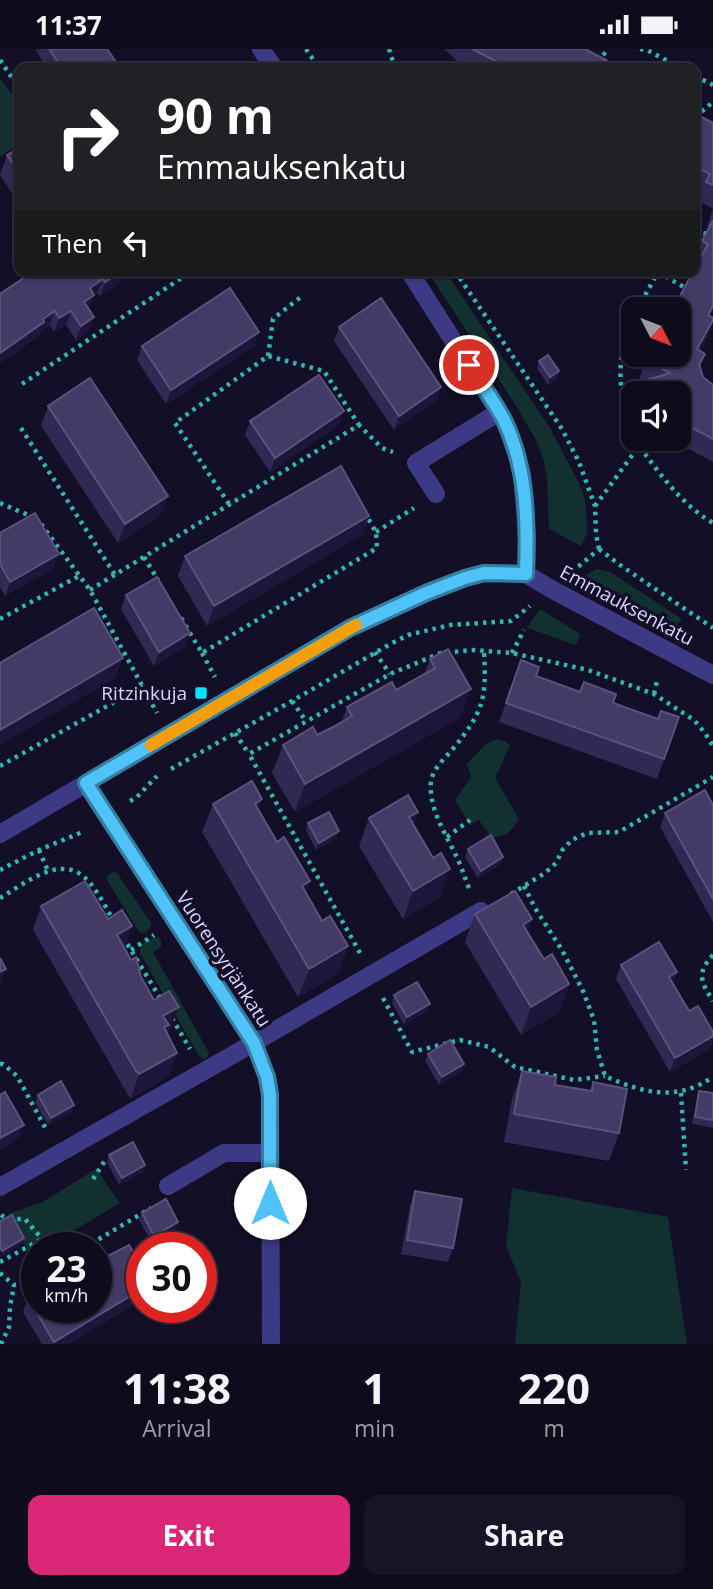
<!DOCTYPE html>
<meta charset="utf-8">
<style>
body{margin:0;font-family:"Open Sans",sans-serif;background:#171425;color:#f1f3f6;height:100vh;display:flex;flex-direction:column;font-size:26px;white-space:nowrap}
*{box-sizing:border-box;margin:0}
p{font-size:23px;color:#9b9ba3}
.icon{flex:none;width:38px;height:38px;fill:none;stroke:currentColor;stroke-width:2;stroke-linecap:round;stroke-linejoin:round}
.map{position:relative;height:1295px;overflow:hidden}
.sheet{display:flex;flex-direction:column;background:#0e0b1c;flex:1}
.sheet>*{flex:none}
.banner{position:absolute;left:14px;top:14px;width:686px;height:214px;border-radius:14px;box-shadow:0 2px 5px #0004,0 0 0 2px #2e2b3b;background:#202124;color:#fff;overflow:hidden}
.needle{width:46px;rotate:132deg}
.tools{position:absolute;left:621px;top:248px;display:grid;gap:14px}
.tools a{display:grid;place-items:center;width:70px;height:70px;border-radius:14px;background:#0e0b1c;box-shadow:0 2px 5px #0004,0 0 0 2px #2e2b3b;font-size:35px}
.speed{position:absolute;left:21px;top:1183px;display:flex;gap:14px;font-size:35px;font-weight:700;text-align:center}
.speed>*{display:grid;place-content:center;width:91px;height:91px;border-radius:50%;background:#0e0b1c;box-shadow:0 2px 5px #0004,0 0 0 2px #2e2b3b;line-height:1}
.speed small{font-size:18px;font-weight:400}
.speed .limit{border:10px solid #d22;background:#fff;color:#111}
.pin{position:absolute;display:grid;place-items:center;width:60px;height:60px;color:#fff;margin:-30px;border:4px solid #fff;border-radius:50%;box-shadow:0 2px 7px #0007}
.me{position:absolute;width:77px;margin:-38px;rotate:0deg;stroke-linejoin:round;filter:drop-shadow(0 0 5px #0008)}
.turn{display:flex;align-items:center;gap:24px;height:147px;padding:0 28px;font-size:32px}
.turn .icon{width:91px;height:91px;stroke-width:2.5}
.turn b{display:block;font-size:49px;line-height:60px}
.then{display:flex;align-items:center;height:66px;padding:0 28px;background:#0003;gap:14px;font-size:26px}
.eta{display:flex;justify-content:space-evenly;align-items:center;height:119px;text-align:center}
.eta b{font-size:42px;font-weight:700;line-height:49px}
.button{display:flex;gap:14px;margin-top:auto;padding:14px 28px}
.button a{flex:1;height:80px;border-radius:14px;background:#db2777;color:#fff;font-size:28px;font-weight:700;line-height:80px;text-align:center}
.button a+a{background:#171425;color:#f1f3f6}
.status{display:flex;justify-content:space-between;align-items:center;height:49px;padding:0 35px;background:#0e0b1c;direction:ltr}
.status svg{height:19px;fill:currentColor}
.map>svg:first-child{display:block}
</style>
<div class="status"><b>11:37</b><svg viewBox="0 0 49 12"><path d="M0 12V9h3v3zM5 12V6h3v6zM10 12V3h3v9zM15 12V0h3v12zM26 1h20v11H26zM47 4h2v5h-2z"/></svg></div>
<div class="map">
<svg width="713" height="1295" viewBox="0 0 713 1295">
<rect width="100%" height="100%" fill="#130f26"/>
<!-- green -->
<g fill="#12302f">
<polygon points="0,29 19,55 19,94 0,108"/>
<polygon points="427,222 445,222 550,379 582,440 586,455 587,484 581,497 549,480 547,430 544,412 536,391 518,360"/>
<polygon points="597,520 610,523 682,570 673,581 582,531 586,526"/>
<polygon points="540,560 580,585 576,596 527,579"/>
<path d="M497,690l8,2 5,5 -15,32 24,41c-8,12 -13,19 -28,18l-12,-17 -9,5 -15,-25 16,-23 -4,-13 18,-19z"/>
<polygon points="112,823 117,824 151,874 150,879 144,884 139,883 107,831 106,828"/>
<path d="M158,888l3,3v7l-8,5 56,101 -2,5 -3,1 -5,-3 -59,-103c-1,-10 9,-14 18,-16z"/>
<polygon points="96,1120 120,1154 66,1186 28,1202 8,1165 43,1153"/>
<polygon points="512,1139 668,1168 687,1295 515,1295 521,1233 506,1197"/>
</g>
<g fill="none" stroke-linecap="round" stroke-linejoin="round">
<!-- path -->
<g stroke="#2fb8b0" stroke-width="4.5" stroke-dasharray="3.5 5" stroke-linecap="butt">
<polyline points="306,0 319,19"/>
<polyline points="389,0 395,19"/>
<polyline points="640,0 647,1 681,19"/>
<polyline points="0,11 19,39"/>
<polyline points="597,12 609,0"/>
<polyline points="663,19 668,12"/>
<polyline points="695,27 713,36"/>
<polyline points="695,68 713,53"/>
<polyline points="695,183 709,185"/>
<polyline points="455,222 562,380 579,413 595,457 596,485 599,500"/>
<polyline points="658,223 687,240"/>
<polyline points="637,261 658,223"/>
<path d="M634,267c-12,25 -17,54 -11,81 2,11 7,22 11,32"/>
<polyline points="268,307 273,270 302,247"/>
<polyline points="22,335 192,222"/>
<polyline points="21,379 115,526"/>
<path d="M637,390l2,7c22,29 42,58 74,77"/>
<polyline points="0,454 35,469"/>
<polyline points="229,455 175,374 268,307 324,322 359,376"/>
<polyline points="595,457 639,397"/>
<polyline points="41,475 90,541 157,664"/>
<polyline points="376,483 414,459"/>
<polyline points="599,500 620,516 713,579"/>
<polyline points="144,508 158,531"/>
<polyline points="572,523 599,500"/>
<polyline points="90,541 359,376 382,399 393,403"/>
<polyline points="181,569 202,604 377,499 376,483 366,466"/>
<polyline points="0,570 79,527"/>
<polyline points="375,603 390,625"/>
<polyline points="202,604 215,628"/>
<polyline points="512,604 524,581"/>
<polyline points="654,645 657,632"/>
<polyline points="292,652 306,672"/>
<polyline points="235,684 249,705"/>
<polyline points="0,717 143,637"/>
<polyline points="171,720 292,652 392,594 408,586 450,576 511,572 530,557"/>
<polyline points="130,752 136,749 157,727"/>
<polyline points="447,788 470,771"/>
<polyline points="39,801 48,822"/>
<polyline points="0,821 39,801 85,782"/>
<path d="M524,837l11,22 27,42 21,41 11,29 3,30 8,26c38,17 71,26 108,1"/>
<path d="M469,839c-4,-9 -6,-17 -10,-26 -11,-25 -31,-52 -28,-81 2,-12 13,-22 21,-31 31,-38 35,-50 32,-99"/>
<polyline points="511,845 545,824 556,814 563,800 572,791 587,784 619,783 713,728"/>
<path d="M0,849c26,-15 63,-47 89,-16 10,11 17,26 24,38"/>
<polyline points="123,888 162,952"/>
<polyline points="131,901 154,886"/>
<polyline points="360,904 249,705 390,625 441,604 473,601 512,604 588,621 654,645 694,671 705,684 713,697"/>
<path d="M713,906c-17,18 -12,27 0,46"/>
<polyline points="383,949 412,1003 460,991 489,998 515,1018 574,1031 605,1027"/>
<polyline points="172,969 190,1000"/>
<polyline points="0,1015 3,1015 17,1027 47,1082"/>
<polyline points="681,1044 686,1121"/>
<polyline points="93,1130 106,1110"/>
<path d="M1,1166c7,5 16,4 24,4l17,20 4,9"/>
<polyline points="84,1199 151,1159"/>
<polyline points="0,1213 42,1190"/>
<polyline points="0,1224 14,1236 25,1235 37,1227"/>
<polyline points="1,1295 9,1278 10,1258 14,1236"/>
</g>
<!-- minor -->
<g stroke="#3d3a85" stroke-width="18">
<polyline points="261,0 274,19"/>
<polyline points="409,222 505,373 517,407 522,425 527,487 526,525"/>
<polyline points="436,445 416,414 499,363"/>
<polyline points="86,735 254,994 267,1028 270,1046 271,1295"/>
<polyline points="0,785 350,579 426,544 465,529 484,524 526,525 551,540 713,626"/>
<polyline points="168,1137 224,1104 270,1104"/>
<polyline points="0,1138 243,1000 481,862"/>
</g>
</g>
<!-- wall -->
<g fill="#312854">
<polygon points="35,0 107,0 120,19 47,19"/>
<polygon points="444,0 585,0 606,11 605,13 610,16 609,19 465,19"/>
<polygon points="695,60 697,65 713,74 713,160 699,152 702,144 695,140"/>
<polygon points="19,99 19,155 0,126 7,106"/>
<polygon points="713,160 713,263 710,268 713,272 707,289 700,302 705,305 700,318 703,328 713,336 713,413 670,390 679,390 679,345 640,345 644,333 639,331 646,311 698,213 695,211 702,192 709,179 707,177"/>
<polygon points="136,222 100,247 97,244 94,247 88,260 94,268 88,282 76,291 66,276 54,283 50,276 41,282 39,287 0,314 0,245"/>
<polygon points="339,278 441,338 436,352 394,381 334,292"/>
<polygon points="259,283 254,297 166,355 137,311 142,297"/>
<polygon points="539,312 559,322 556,330 548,336 537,319"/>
<polygon points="48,357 168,447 160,466 118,494 41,377"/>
<polygon points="344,362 338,376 270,423 245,386 250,372"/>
<polygon points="369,467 362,486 207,577 178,527 185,507"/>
<polygon points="0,484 54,519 5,547 0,538"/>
<polygon points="126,546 185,598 154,617 121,560"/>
<polygon points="430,610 461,668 295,763 272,724 283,696 317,686 342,672 347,658 396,641 425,624"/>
<polygon points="521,611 536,627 658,670 679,668 657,730 499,673"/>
<polygon points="262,750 258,762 322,872 348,897 338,925 298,948 202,783 213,755"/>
<polygon points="713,756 713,873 660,778 665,764"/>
<polygon points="418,763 413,776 440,848 403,870 359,797 369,769"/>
<polygon points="308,774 339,782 336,790 316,801 306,781"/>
<polygon points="468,800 503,808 501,815 478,829 465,808"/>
<polygon points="41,857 124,899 170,981 167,983 177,1004 169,1027 131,1049 128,1046 33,881"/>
<polygon points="475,865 532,870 527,883 544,910 569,935 559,963 521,986 465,893"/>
<polygon points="621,916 677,923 673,935 689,962 713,983 713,991 710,1000 670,1023 616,930"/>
<polygon points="394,946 427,962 404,976 392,954"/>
<polygon points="428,1005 464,1015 462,1022 439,1036 425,1012"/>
<polygon points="522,1022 555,1036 590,1042 593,1033 619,1084 609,1112 504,1093 512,1050"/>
<polygon points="699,1042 713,1044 713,1079 692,1075 697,1050"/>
<polygon points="38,1046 72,1063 48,1076 35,1053"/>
<polygon points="109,1106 145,1116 143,1123 119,1136 107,1113"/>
<polygon points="415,1142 453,1199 448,1213 401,1205 410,1156"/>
<polygon points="142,1164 176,1181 152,1194 139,1171"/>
<polygon points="28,1249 69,1295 42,1295 23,1263"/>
</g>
<!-- shaded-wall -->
<g fill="#1d163a">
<polygon points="121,222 136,222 100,247 105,233"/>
<polygon points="103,230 97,244 94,247 89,260 84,253 90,239"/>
<polygon points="713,257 713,263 701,286 708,266"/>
<polygon points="55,262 50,276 41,282 39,287 0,314 0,304"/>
<polygon points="71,262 66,276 54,283 59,269"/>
<polygon points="94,268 88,282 76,291 81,277"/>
<polygon points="713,271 707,289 690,320 697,300"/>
<polygon points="259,283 254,297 166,355 171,341"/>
<polygon points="559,322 556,330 548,336 550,328"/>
<polygon points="441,338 436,352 394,381 399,367"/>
<polygon points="675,339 673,345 656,345"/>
<polygon points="344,362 338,376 270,423 275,409"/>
<polygon points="168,447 160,466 118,494 125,475"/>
<polygon points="369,467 362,486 207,577 214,557"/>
<polygon points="59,505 54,519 5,547 10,533"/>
<polygon points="190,584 185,598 154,617 159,603"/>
<polygon points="123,609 116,629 0,696 0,681"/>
<polygon points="471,640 461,668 295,763 305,735"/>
<polygon points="262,750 252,778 255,755"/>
<polygon points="418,763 408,791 409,768"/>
<polygon points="339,782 336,790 316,801 319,794"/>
<polygon points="503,808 501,815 478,829 481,822"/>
<polygon points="450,820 440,848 403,870 413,842"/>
<polygon points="310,832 300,860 302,837"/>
<polygon points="532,870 522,898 523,876"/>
<polygon points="132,877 124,901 117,886"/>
<polygon points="348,897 338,925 298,948 309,920"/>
<polygon points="6,920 1,934 0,934 0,923"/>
<polygon points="677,923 672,937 669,928"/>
<polygon points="569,935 559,963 521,986 531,958"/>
<polygon points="430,955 427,962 404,976 407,968"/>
<polygon points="179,958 170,981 166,984 160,1000 163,967"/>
<polygon points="713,987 713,991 710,1000 670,1023 675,1009"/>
<polygon points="177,1004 169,1027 131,1049 139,1025"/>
<polygon points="464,1015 462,1022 439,1036 442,1028"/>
<polygon points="74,1056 72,1063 48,1076 51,1069"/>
<polygon points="24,1076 18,1090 0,1101 0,1089"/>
<polygon points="145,1116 143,1123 119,1136 122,1129"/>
<polygon points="178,1173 176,1181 152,1194 154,1187"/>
<polygon points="24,1189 22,1196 0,1209 2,1202"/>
<polygon points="142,1240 142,1251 69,1295 53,1295 54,1293"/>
</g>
<!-- building -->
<g fill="#433a66" stroke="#5a527e" stroke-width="2">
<polygon points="49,0 107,0 120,19 67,19 66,17 62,19"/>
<polygon points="472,0 585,0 606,11 604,12 610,16 609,19 509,19"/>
<polygon points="695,60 698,62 696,65 713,74 713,136 706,133 710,125 695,117"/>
<polygon points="19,99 19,124 7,106"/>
<polygon points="713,171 713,257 708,266 713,269 713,271 697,300 705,305 699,315 703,328 713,336 713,390 679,372 679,345 672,345 675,339 656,345 648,345 644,332 670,324 646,311 649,306 679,306 679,261 666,261 673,248 678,251 693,222 695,222 695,220 708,195 702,192"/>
<polygon points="34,222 121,222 105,233 103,230 90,239 94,246 84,253 94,268 81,277 71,262 59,269 55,262 43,270 44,273 0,304 0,245"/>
<polygon points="230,239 259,283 171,341 142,297"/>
<polygon points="381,249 441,338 399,367 339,278"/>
<polygon points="548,306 559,322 550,328 539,312"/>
<polygon points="319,326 344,362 275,409 250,372"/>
<polygon points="90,329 168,447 125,475 48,357"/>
<polygon points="341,417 369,467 214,557 185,507"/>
<polygon points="35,464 59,505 10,533 0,515 0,484"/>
<polygon points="157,528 190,584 159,603 126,546"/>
<polygon points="94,559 123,609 0,681 0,614"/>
<polygon points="448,600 471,640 305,735 283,696 313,678 317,686 335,677 352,667 347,658 392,633 396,641 435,619 430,610"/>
<polygon points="521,611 539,618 536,627 580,643 584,633 616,645 613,654 658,670 661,662 679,668 664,710 506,654"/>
<polygon points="252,732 262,750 255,755 277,793 284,788 310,832 302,837 322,872 330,867 348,897 309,920 213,755"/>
<polygon points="705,741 713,756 713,850 665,764"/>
<polygon points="408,746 418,763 409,768 433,809 441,804 450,820 413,842 369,769"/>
<polygon points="329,763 339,782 319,794 308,774"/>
<polygon points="491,786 503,808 481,822 468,800"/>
<polygon points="85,832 108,870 122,861 132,877 117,886 131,911 136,908 141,928 154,951 169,942 179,958 163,967 169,976 164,978 177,1004 139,1025 136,1022 41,857"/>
<polygon points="515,842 532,870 523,876 544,910 552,905 569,935 531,958 475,865"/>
<polygon points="659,893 677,923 669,928 689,962 698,957 713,983 713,987 675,1009 621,916"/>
<polygon points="0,909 6,920 0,923"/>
<polygon points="417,933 430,955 407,968 394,946"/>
<polygon points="450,991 464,1015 442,1028 428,1005"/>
<polygon points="522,1022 556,1028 555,1036 592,1042 593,1033 627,1040 619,1084 514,1065"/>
<polygon points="61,1032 74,1056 51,1069 38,1046"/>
<polygon points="699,1042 713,1044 713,1071 695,1068"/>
<polygon points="5,1043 24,1076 0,1089 0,1046"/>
<polygon points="133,1093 145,1116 122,1129 109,1106"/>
<polygon points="415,1142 462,1150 453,1199 407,1191"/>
<polygon points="166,1150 178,1173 154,1187 142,1164"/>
<polygon points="12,1166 24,1189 2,1202 0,1198 0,1172"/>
<polygon points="129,1196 142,1219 142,1240 54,1293 28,1249 37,1244 37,1258 96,1258 96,1213"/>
</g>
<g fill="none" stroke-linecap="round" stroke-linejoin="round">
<!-- route casing -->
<g stroke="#337fa1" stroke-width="18">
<path id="route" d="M270,1154v-108l-3,-18 -13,-34 -168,-260 264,-155 76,-35 39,-15 19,-5 42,1c2,-51 1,-107 -22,-154 -10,-19 -23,-37 -35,-55"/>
</g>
<!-- route -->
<use href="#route" stroke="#4fc3f7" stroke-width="12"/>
<!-- slow -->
<polyline stroke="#f59e0b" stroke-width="12" points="151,696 356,576"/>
</g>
<!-- markers -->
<rect fill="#00e5ff" stroke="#130f26" stroke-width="2.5" x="194" y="637" width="14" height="14" rx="3.5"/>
<g text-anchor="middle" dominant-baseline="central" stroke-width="7" stroke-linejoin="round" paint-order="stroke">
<!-- street labels -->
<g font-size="19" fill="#d9d4ff" stroke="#130f26">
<text transform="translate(627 556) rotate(28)">Emmauksenkatu</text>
<text transform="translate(224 910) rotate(57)">Vuorensyrjänkatu</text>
</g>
<!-- poi labels -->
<g font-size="19" fill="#d9d4ff" stroke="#130f26" text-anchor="end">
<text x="187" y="644">Ritzinkuja</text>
</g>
</g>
</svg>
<div class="tools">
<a><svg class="needle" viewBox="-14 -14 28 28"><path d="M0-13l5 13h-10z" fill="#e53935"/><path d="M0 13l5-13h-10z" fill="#9b9ba3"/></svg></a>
<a><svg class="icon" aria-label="sound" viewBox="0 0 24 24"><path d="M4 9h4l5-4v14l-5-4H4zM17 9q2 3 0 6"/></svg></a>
</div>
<div class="speed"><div>23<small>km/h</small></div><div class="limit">30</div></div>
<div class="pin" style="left:469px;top:316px;background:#d93025"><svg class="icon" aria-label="arrive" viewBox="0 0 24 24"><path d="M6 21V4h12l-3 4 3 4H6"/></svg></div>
<svg class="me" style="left:270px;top:1154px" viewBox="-20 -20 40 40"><circle r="19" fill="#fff"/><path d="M0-13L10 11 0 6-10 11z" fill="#4fc3f7"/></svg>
<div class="banner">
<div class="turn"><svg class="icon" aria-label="right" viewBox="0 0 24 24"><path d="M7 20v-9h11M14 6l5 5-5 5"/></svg><div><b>90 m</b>Emmauksenkatu</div></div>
<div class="then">Then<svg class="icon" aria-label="left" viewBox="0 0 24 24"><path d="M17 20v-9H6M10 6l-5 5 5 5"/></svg></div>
</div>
</div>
<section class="sheet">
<div class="eta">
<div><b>11:38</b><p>Arrival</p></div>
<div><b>1</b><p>min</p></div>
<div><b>220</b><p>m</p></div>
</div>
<div class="button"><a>Exit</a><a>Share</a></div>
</section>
